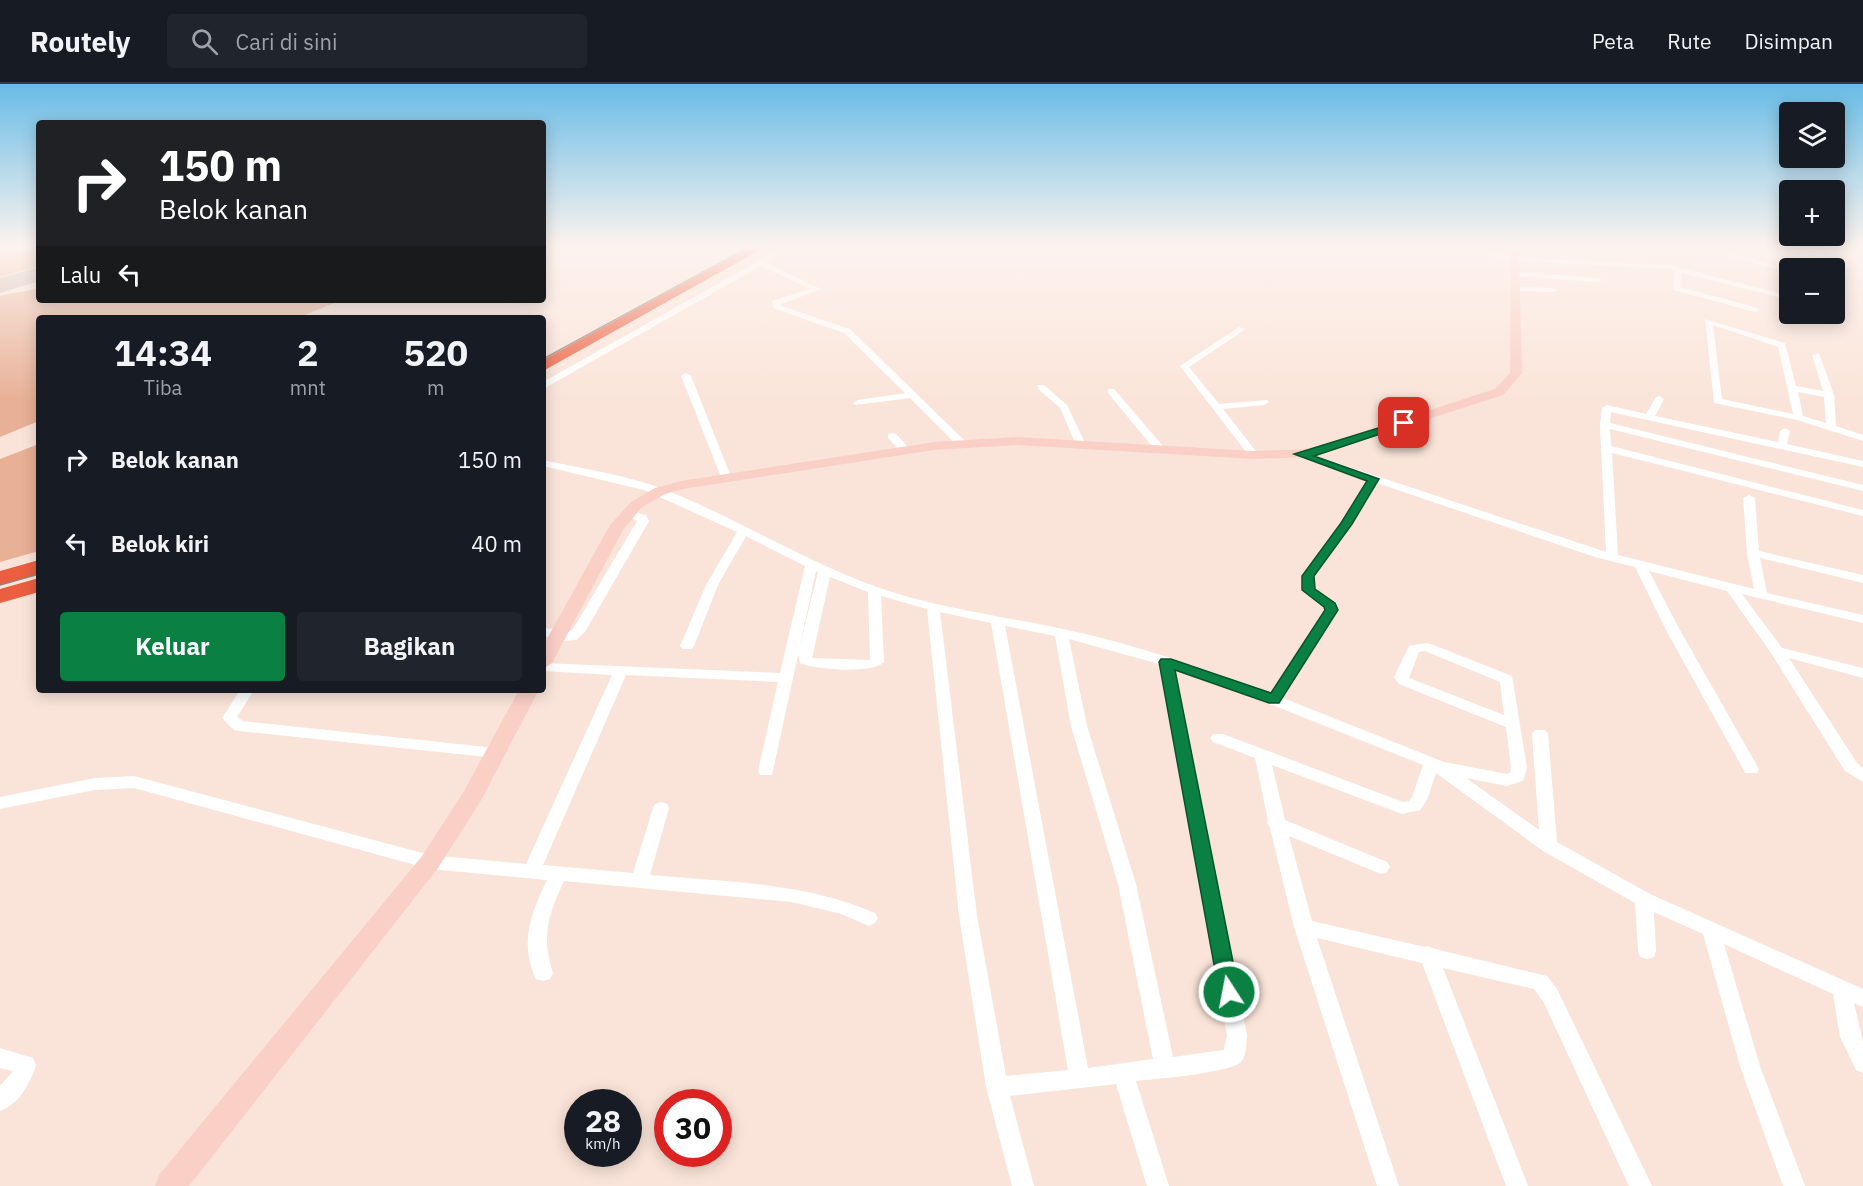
<!DOCTYPE html>
<html lang="id">
<meta charset="utf-8">
<style>
body{margin:0;font-family:"IBM Plex Sans",sans-serif;background:#20242c;color:#f1f3f6;height:100vh;display:flex;flex-direction:column;font-size:22px;white-space:nowrap}
*{box-sizing:border-box;margin:0}
p{font-size:20px;color:#9ea1a6}
.icon{flex:none;width:33px;height:33px;fill:none;stroke:currentColor;stroke-width:2;stroke-linecap:round;stroke-linejoin:round}
.map{position:relative;flex:1;overflow:hidden}
.sheet{position:absolute;left:36px;top:231px;width:510px;height:378px;display:flex;flex-direction:column;background:#171b24;border-radius:6px;box-shadow:0 3px 15px #0003}
.sheet>*{flex:none}
.hud{position:absolute;left:36px;top:36px;width:510px;height:183px;border-radius:6px;box-shadow:0 3px 15px #0003;background:#202124;color:#fff;overflow:hidden}
.controls{position:absolute;left:1779px;top:18px;display:grid;gap:12px}
.controls a{display:grid;place-items:center;width:66px;height:66px;border-radius:6px;background:#171b24;box-shadow:0 3px 15px #0003;font-size:30px}
.speed{position:absolute;left:564px;top:1005px;display:flex;gap:12px;font-size:30px;font-weight:700;text-align:center}
.speed>*{display:grid;place-content:center;width:78px;height:78px;border-radius:50%;background:#171b24;box-shadow:0 3px 15px #0003;line-height:1}
.speed small{font-size:15px;font-weight:400}
.speed .limit{border:9px solid #d22;background:#fff;color:#111}
.pin{position:absolute;display:grid;place-items:center;width:51px;height:51px;color:#fff;margin:-26px;border-radius:12px;box-shadow:0 3px 9px #0006}
.me{position:absolute;width:66px;margin:-33px;rotate:349deg;stroke-linejoin:round;filter:drop-shadow(0 0 4px #0008)}
.turn{display:flex;align-items:center;gap:21px;height:126px;padding:0 24px;font-size:27px}
.turn .icon{width:78px;height:78px;stroke-width:2.5}
.turn b{display:block;font-size:42px;line-height:51px}
.then{display:flex;align-items:center;height:57px;padding:0 24px;background:#0003;gap:12px;font-size:22px}
.eta{display:flex;justify-content:space-evenly;align-items:center;height:102px;text-align:center}
.eta b{font-size:36px;font-weight:700;line-height:42px}
.action{display:flex;gap:12px;margin-top:auto;padding:12px 24px}
.action a{flex:1;height:69px;border-radius:6px;background:#0b8043;color:#fff;font-size:24px;font-weight:700;line-height:69px;text-align:center}
.action a+a{background:#20242c;color:#f1f3f6}
ul{padding:0;list-style:none}
li{display:flex;align-items:center;gap:18px;height:84px;padding:0 24px}
li div{flex:1}
li b{display:block;font-size:22px}
li em{font-style:normal}
header{display:flex;align-items:center;gap:36px;box-sizing:border-box;height:84px;padding:0 30px;background:#171b24;border-bottom:2px solid #363941}
header strong{font-size:28px}
nav{display:flex;gap:33px;margin-inline-start:auto;font-size:21px}
.search{width:420px;height:54px;background:#20242c;display:flex;align-items:center;gap:15px;box-sizing:border-box;padding:0 21px;border-radius:6px;color:#9ea1a6;font-size:22px}
.map>svg:first-child{display:block}
</style>
<header>
<strong>Routely</strong>
<div class="search"><svg class="icon" aria-label="search" viewBox="0 0 24 24"><circle cx="10" cy="10" r="6"/><path d="M15 15l6 6"/></svg>Cari di sini</div>
<nav><a>Peta</a><a>Rute</a><a>Disimpan</a></nav>
</header>
<div class="map">
<svg width="1863" height="1102" viewBox="0 0 1863 1102">
<rect width="100%" height="100%" fill="#fae4d9"/>
<!-- green -->
<g fill="#e8b095">
<polygon points="0,163 39,163 39,182 0,193"/>
<path d="M39,204v12h303l-45,18h-258v103l-39,16v-141c13,-4 25,-4 39,-8z"/>
<polygon points="39,360 39,467 0,478 0,375"/>
</g>
<g fill="none" stroke-linecap="round" stroke-linejoin="round">
<!-- taxiway -->
<polygon fill="#c6b2a8" fill-rule="evenodd" points="39,183 39,197 0,209 0,194"/>
<!-- street -->
<g fill="#fff" fill-rule="evenodd">
<polygon points="783,163 791,163 766,179 821,205 779,221 850,245 966,358 966,362 958,362 910,314 855,321 853,319 858,316 905,309 844,249 773,224 772,217 810,205 761,182 543,305 543,298"/>
<polygon points="818,163 826,163 840,171 834,172"/>
<polygon points="1448,163 1463,163 1515,173 1669,181 1790,212 1790,216 1682,189 1680,203 1758,224 1759,226 1755,228 1673,206 1675,187 1669,185 1515,177"/>
<polygon points="1698,163 1709,163 1790,185 1790,189"/>
<polygon points="1516,188 1598,194 1602,196 1598,198 1513,192 1513,188"/>
<polygon points="1516,203 1554,204 1558,206 1554,208 1513,207 1513,203"/>
<path d="M1705,235l80,24 11,43 27,5 -11,-36 7,-2 15,42 2,31 27,9v6l-66,-21 -83,-17zM1713,241l65,22 15,67 -71,-15zM1798,308l26,5 2,26 -23,-7z"/>
<polygon points="1239,243 1246,245 1189,283 1219,320 1267,316 1269,318 1264,321 1223,325 1259,371 1254,374 1250,373 1180,282"/>
<polygon points="686,289 691,292 731,393 730,395 726,396 721,393 681,292"/>
<polygon points="1038,301 1044,301 1067,321 1085,359 1084,361 1076,361 1060,324 1038,305"/>
<polygon points="1108,305 1114,305 1163,362 1163,366 1155,366 1108,309"/>
<path d="M1659,312l5,3 -9,17 123,26 2,-11 5,-3 5,3 -3,13 76,17v6l-252,-55 -1,11 253,62v6l-253,-62 1,17 252,64v6l-251,-63 6,102 136,34 -7,-36 -4,-55 6,-3 6,3 4,53 104,24v8l-103,-25 7,35 96,22v8l-121,-29 40,54 81,20v10l-74,-20 68,105 6,5v14l-18,-11 -74,-118 -44,-62 -78,-20 32,61 78,137 -2,4h-12l-2,-4 -76,-137 -32,-65 -40,-10 -218,-74 -25,41 -38,52v12l22,14 2,8 -55,88 161,64 63,12 3,-1 1,-5 -5,-41 -107,-43 -5,-7 15,-31 17,-3 5,1 81,32 15,92 -4,13 -16,5 -41,-8 73,52 -7,-96 3,-4h10l3,4 9,108 93,52 213,95v18l-9,-4 9,39v31l-7,-3 -16,-33 -7,-43 -109,-50 36,122 45,120h-22l-43,-120 -37,-132 -49,-22 2,39 -2,6 -7,2 -7,-2 -2,-6 -3,-48 -92,-52 -107,-78 -9,27 -7,10 -18,4 -130,-49 13,55 102,42 3,5 -3,5 -6,2 -92,-38 23,85 113,26 3,-1 7,3 112,27 10,13 95,197h-23l-86,-185 -9,-12 -91,-21 85,218h-22l-84,-223 -105,-25 82,248h-22l-83,-259 -24,-99 -3,-5 1,-3 -13,-62 -42,-16 -3,-4 3,-4h10l180,68 6,-1 3,-4 11,-32 -148,-59 -101,-37 73,366c-1,9 0,20 -6,27 -11,11 -86,17 -105,19l33,105h-22l-31,-102 -106,12 24,90h-22l-26,-99 -27,-171 -32,-307 -46,-13 3,66c-10,12 -70,8 -84,1l-2,-8 -26,120h-12l-2,-4 20,-89 -152,-7 -83,190 90,8 20,-65 2,-4 6,-2 6,2 2,4 -19,67c76,7 155,7 225,38l3,5 -3,5 -6,3 -28,-12 -49,-12 -228,-21c-16,35 -23,54 -11,92l-3,6 -7,2 -7,-2c-17,-36 -5,-66 11,-99l-117,-11 -296,-81 -39,2 -95,19v-12l95,-19 39,-2 296,79 96,9 86,-189 -69,-4v-8l237,10 25,-107 -59,-30 -28,49 -24,61 -2,3h-10l-2,-3 26,-61 31,-53 -93,-42 -101,-24v-6c41,9 84,15 123,30 72,29 138,71 211,97 60,21 124,29 186,42 71,15 140,39 208,64l53,-83v-4l-22,-16v-14l39,-53 27,-43 -72,-24v-4h8l302,100 -6,-127 2,-17 5,-3 39,9 10,-17zM816,487l2,1 -19,77zM830,493l38,15 2,68 -58,-2zM940,528l51,11 77,447 -62,6 -29,-160zM1005,542l50,10 16,90 47,158 35,175 -65,9zM1069,555l90,25 68,371 -3,15 -51,7 -37,-173 -49,-158zM1425,567l75,31 4,33 -95,-37 10,-26z"/>
<polygon points="892,349 896,350 909,364 909,368 901,368 888,354 888,350"/>
<polygon points="629,427 646,431 649,437 585,548 576,556 550,558 548,555 550,553 543,552 543,544 564,546 565,550 573,545 637,437 623,430"/>
<polygon points="240,606 254,606 237,633 243,637 496,664 501,665 504,669 501,673 496,674 239,647 234,646 222,634"/>
<path d="M0,964l33,10 3,7c-6,19 -17,39 -36,46v-25l13,-15 -13,-3z"/>
</g>
<!-- secondary -->
<g fill="#f9cfc6" fill-rule="evenodd">
<polygon points="1511,163 1527,163 1519,167 1522,289 1503,311 1311,373 1254,375 1017,361 934,366 683,405 665,410 641,424 623,446 552,579 543,585 543,562 610,441 631,418 655,404 681,397 934,358 1017,353 1254,367 1310,365 1495,305 1510,289"/>
<polygon points="519,606 539,606 480,718 438,784 189,1102 155,1102 159,1091 422,772 464,707"/>
</g>
<!-- highway -->
<g fill="#eb5f40" fill-rule="evenodd">
<polygon points="750,163 765,163 543,287 543,276"/>
<polygon points="39,476 39,490 0,501 0,487"/>
<polygon points="39,494 39,508 0,519 0,505"/>
</g>
<!-- tram -->
<g stroke="#928178" stroke-width="1.5">
<polyline points="543,275 749,163"/>
<polyline points="0,501 39,490"/>
</g>
</g>
<!-- sky -->
<linearGradient id="sky" x2="0" y2="1"><stop stop-color="#68bce6"/><stop offset="0.51" stop-color="#fdf3ee"/><stop offset="1" stop-color="#fdf3ee" stop-opacity="0"/></linearGradient>
<rect width="1863" height="317" fill="url(#sky)"/>
<!-- route -->
<polygon fill="#0b8043" stroke="#07532c" stroke-width="1.5" points="1404,336 1409,339 1407,341 1314,372 1379,395 1352,440 1314,492 1315,505 1335,519 1338,526 1279,619 1269,619 1175,586 1239,908 1236,914 1229,917 1222,914 1219,908 1159,578 1161,575 1171,575 1271,609 1325,526 1324,523 1302,506 1302,492 1341,439 1367,397 1294,370"/>
</svg>
<div class="controls">
<a><svg class="icon" aria-label="layers" viewBox="0 0 24 24"><path d="M12 4l9 5-9 5-9-5zM3 14l9 5 9-5"/></svg></a>
<a>+</a>
<a>−</a>
</div>
<div class="speed"><div>28<small>km/h</small></div><div class="limit">30</div></div>
<div class="pin" style="left:1404px;top:339px;background:#d93025"><svg class="icon" aria-label="arrive" viewBox="0 0 24 24"><path d="M6 21V4h12l-3 4 3 4H6"/></svg></div>
<svg class="me" style="left:1229px;top:908px" viewBox="-20 -20 40 40"><circle r="17" fill="#0b8043" stroke="#fff" stroke-width="3"/><path d="M0-11L8 9 0 5-8 9z" fill="#fff"/></svg>
<div class="hud">
<div class="turn"><svg class="icon" aria-label="right" viewBox="0 0 24 24"><path d="M7 20v-9h11M14 6l5 5-5 5"/></svg><div><b>150 m</b>Belok kanan</div></div>
<div class="then">Lalu<svg class="icon" aria-label="left" viewBox="0 0 24 24"><path d="M17 20v-9H6M10 6l-5 5 5 5"/></svg></div>
</div>
<section class="sheet">
<div class="eta">
<div><b>14:34</b><p>Tiba</p></div>
<div><b>2</b><p>mnt</p></div>
<div><b>520</b><p>m</p></div>
</div>
<ul>
<li><svg class="icon" aria-label="right" viewBox="0 0 24 24"><path d="M7 20v-9h11M14 6l5 5-5 5"/></svg><div><b>Belok kanan</b></div><em>150 m</em></li>
<li><svg class="icon" aria-label="left" viewBox="0 0 24 24"><path d="M17 20v-9H6M10 6l-5 5 5 5"/></svg><div><b>Belok kiri</b></div><em>40 m</em></li>
</ul>
<div class="action"><a>Keluar</a><a>Bagikan</a></div>
</section>
</div>
